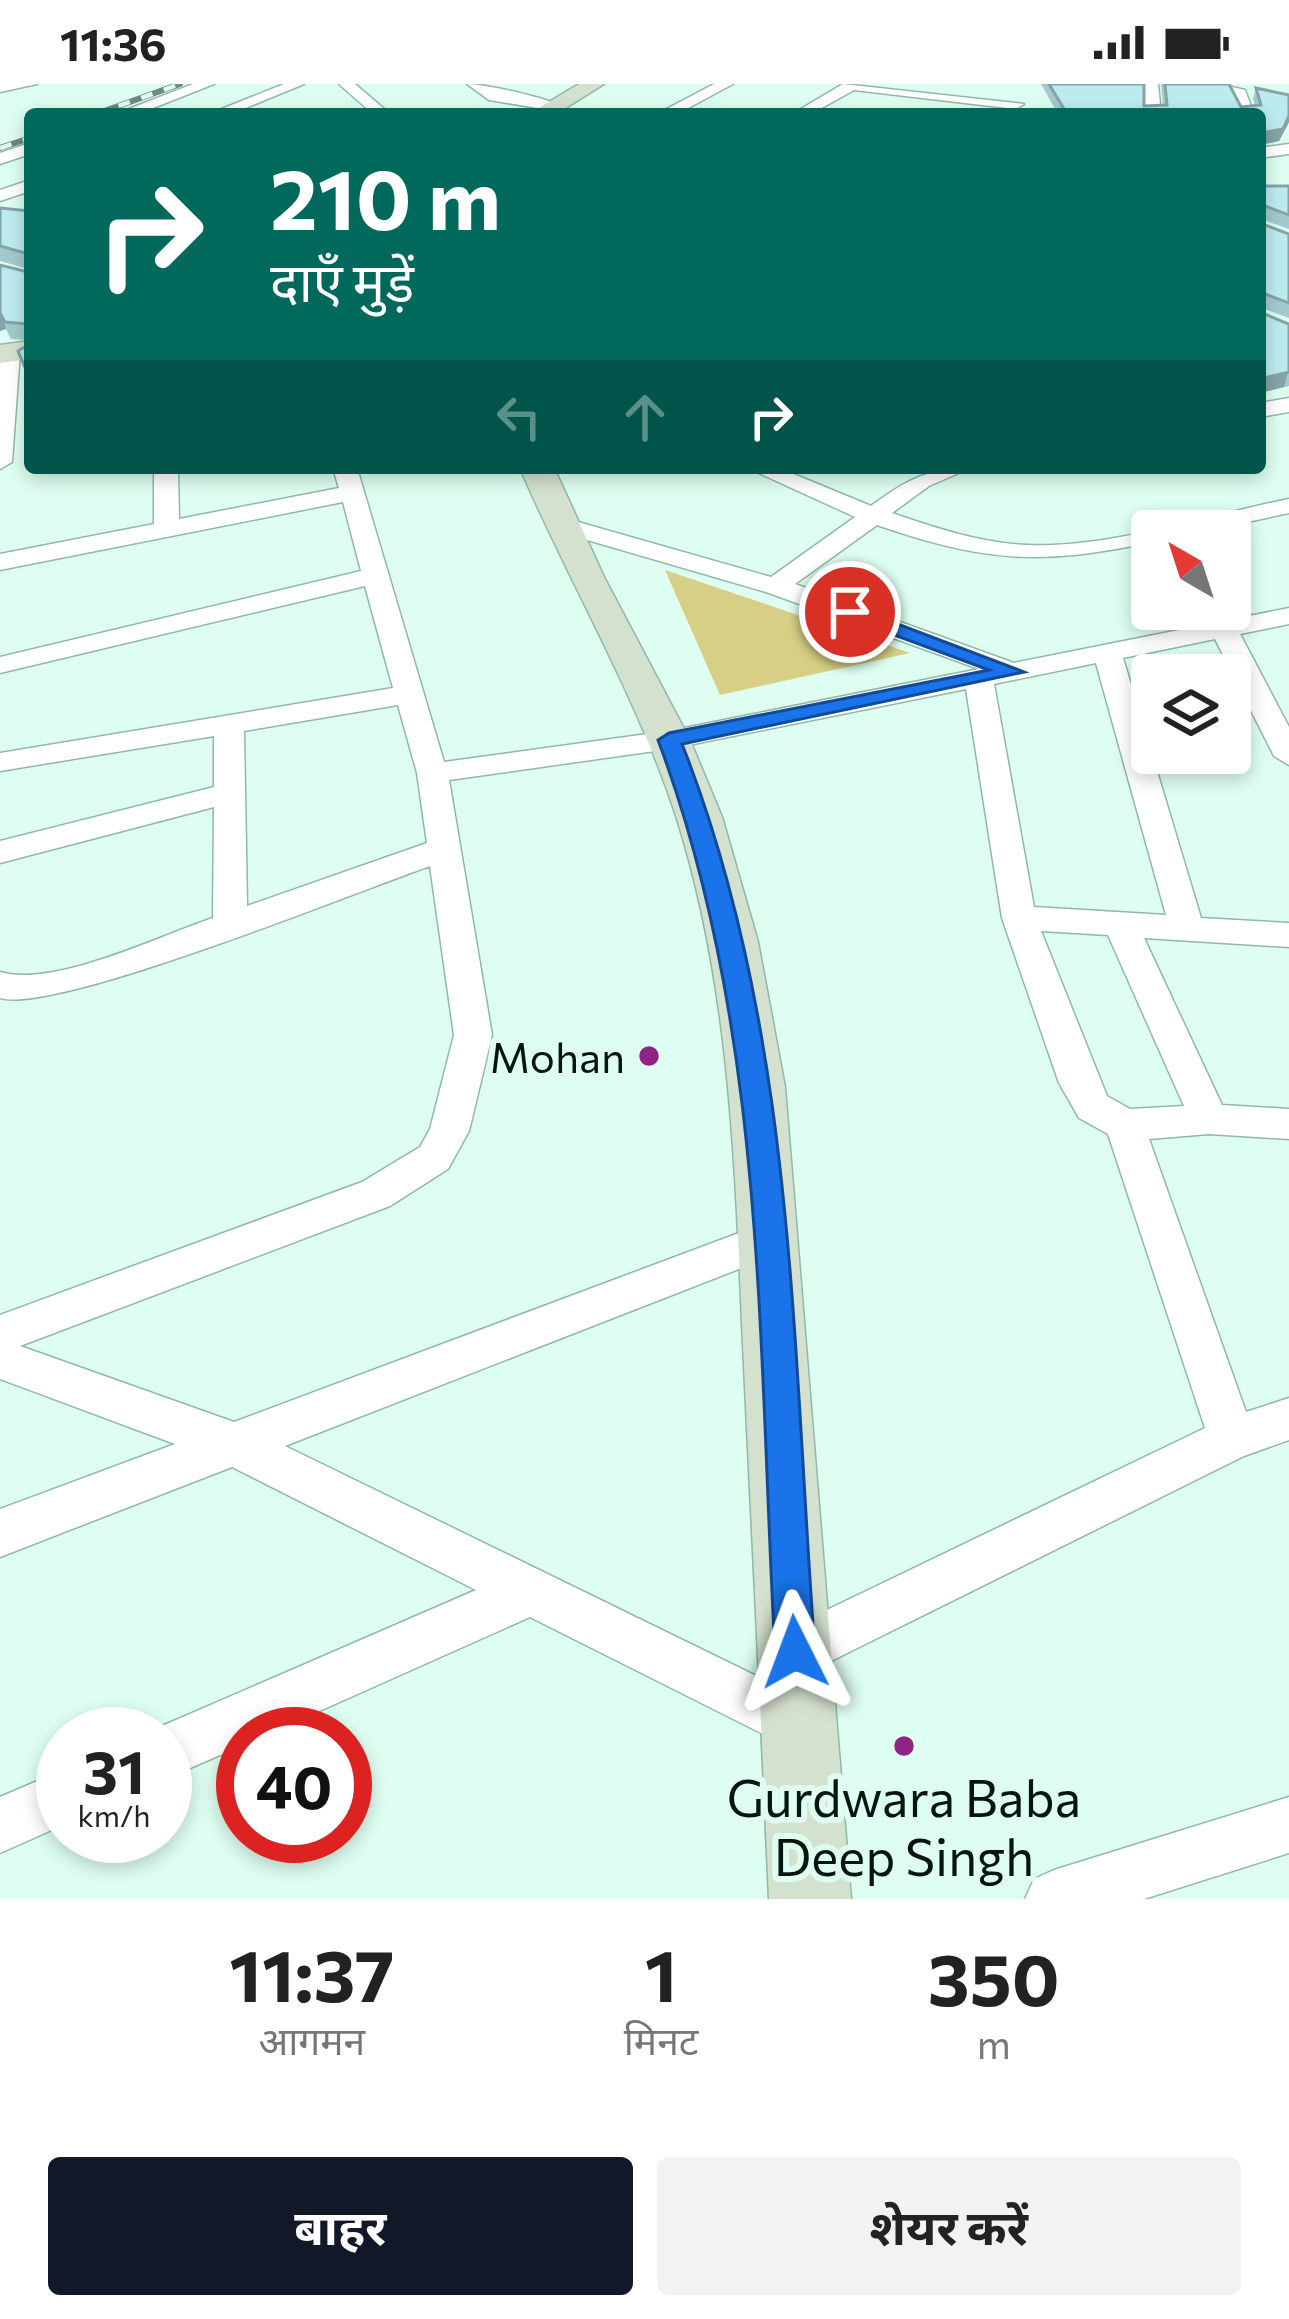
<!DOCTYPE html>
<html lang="hi">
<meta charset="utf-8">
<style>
body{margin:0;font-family:Commissioner,"Noto Sans Devanagari",sans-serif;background:#f2f2f2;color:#222;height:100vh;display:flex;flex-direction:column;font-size:45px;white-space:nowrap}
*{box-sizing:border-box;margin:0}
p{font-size:39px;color:#767676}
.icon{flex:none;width:66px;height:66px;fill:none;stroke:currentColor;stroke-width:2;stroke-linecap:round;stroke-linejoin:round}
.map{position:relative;height:1815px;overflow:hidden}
.details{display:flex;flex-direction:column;background:#fff;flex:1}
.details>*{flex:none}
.banner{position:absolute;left:24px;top:24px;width:1242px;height:366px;border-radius:12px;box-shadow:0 6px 18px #0003;background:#00695c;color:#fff;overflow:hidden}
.needle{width:78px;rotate:321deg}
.tools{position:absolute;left:1131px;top:426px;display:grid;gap:24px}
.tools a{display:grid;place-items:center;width:120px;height:120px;border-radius:12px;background:#fff;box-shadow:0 6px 18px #0003;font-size:60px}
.speed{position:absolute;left:36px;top:1623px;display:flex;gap:24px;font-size:60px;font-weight:700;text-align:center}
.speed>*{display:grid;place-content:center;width:156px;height:156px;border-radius:50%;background:#fff;box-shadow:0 6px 18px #0003;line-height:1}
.speed small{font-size:30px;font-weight:400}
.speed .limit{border:18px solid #d22;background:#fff;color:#111}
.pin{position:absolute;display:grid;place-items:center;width:102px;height:102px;color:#fff;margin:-51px;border:6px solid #fff;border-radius:50%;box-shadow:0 3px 12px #0007}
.me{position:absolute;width:132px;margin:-66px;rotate:357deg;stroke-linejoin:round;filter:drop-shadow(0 0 9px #0008)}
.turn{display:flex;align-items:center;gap:42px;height:252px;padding:0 48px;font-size:54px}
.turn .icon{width:156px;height:156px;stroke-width:2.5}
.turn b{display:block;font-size:84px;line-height:102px}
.lanes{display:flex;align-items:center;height:114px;padding:0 48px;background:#0003;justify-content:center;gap:60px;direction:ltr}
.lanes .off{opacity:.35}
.eta{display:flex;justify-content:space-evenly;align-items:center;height:204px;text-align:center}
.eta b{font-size:72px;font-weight:700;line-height:84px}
.cta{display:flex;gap:24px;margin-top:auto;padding:24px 48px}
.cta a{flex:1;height:138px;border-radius:12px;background:#111827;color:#fff;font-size:48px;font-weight:700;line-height:138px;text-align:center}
.cta a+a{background:#f2f2f2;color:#222}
.status{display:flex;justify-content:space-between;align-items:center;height:84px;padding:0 60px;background:#fff;direction:ltr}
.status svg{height:33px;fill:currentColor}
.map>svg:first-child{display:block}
</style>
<div class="status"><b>11:36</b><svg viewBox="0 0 49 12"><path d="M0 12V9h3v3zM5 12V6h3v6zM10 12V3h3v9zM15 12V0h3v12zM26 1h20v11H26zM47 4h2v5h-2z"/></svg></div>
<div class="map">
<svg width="1289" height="1815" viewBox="0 0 1289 1815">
<rect width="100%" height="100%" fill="#ddfef0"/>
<!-- green -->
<polygon fill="#d7cf85" points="665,486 910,569 720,611"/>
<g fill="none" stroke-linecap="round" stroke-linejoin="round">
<!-- street casing -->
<g stroke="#90b8a8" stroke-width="3">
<g id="street">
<polygon points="0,0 37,0 0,8"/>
<polygon points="193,0 214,0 138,30 116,30"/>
<polygon points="284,0 304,0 231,30 209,30"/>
<polygon points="339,0 355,0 390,30 373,30"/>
<path d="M467,0c17,0 76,13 91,21l-8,5 -61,-10z"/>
<polygon points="714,0 733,0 677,30 657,30"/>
<polygon points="843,0 1024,20 1016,25 854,6 811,30 794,29"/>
<polygon points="1144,0 1158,0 1161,30 1145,30"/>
<polygon points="1219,0 1245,6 1254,30 1238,30 1233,11"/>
<polygon points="30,59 30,70 0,80 0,69"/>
<polygon points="1289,60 1289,70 1260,74 1260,64"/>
<polygon points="30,96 30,107 0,117 0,106"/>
<polygon points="10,262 20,268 12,378 0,385 0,267"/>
<polygon points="1289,314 1289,328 1260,333 1260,319"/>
<path d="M154,384h24l1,51 160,-31 -6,-20h24l87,294 225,-31 310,-62 -213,-77 -213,-62v-10h18l200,57 84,-60 -107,-49h31l92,38c34,-25 56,-38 99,-38l-41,18 -37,27c43,15 89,30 135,32 78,4 183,-30 262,-46v14l-84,18h-53v11c-112,24 -167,20 -275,-17l-82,59 219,79 275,-55v16l-49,10 49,93v38l-15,-9 -59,-117 -92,19 78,260 88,5v24l-145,-9 78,167 67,4v30l-80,-5 -60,5 97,273 43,-14v42l-45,16 -431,214 -18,8 -18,-8 -8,-18 8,-18 428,-206 -97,-294 -29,-16 -20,-35 -57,-165 -36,-229 -297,60 -220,31 43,255 -23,96 -21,38 -58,37 -370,140 214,76 521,-195 15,-5 15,5 6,12 -6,12 -500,195 533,260 8,19 -8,19 -19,8 -269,-135 -262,117h-25v11l-78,34v-45l-19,-1 330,-143 -244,-123 -232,90v-48l175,-65 -175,-65v-64l362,-133 58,-35 10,-18 24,-94 -24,-169c-72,25 -375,149 -430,132v-26c54,16 159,-36 213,-54l1,-111 -214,56v-22l214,-54v-51l-214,35v-18l393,-65 -28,-102 -365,87v-16l361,-86 -18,-69 -343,68v-16l154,-30zM1096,579l70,252 -132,-8 -40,-223zM398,621l19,68 10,70 -180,63 -3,-175zM1041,847l67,4 76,171 -54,3 -23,-13z"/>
<polygon points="63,1686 63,1741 0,1769 0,1713"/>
<polygon points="1289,1713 1289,1769 1144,1815 1025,1815 1034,1795 1054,1786"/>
</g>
</g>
<!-- secondary casing -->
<g stroke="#90b8a8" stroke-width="3">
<g id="secondary">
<polygon points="579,0 604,0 556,30 529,30"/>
<polygon points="30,257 30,275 0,279 0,261"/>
<path d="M520,384h34l51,111 85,161 32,77 36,125 27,145 66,812h-82c-8,-184 -17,-369 -26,-553 -8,-179 -12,-358 -67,-530 -39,-120 -106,-232 -156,-348z"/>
</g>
</g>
<!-- street -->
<use href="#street" fill="#fff" fill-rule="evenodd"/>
<!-- secondary -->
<use href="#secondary" fill="#d4e1ce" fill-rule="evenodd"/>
<!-- rail casing -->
<g stroke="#70887e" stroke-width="6">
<g id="rail">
<polyline points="96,30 180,0"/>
<polyline points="0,64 30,54"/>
</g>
</g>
<!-- rail -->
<use href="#rail" stroke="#ddfef0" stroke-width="4.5" stroke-dasharray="12" stroke-linecap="butt"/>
</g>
<!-- wall -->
<g fill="#a2cacd">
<polygon points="1041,0 1144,0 1144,22 1163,21 1161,0 1229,0 1241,23 1255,22 1253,15 1256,4 1289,11 1289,38 1279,57 1260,61 1260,30 1058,30"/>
<polygon points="1260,102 1289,102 1289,145 1261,135 1262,140 1289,150 1289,234 1262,224 1262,229 1289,240 1289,302 1260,309"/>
<polygon points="0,124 30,127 30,301 18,267 28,261 28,256 11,255 6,245 0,247 0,181 28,188 28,185 0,177"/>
</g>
<!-- shaded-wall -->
<g fill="#84a4a7">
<polygon points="1289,32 1289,38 1279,57 1260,61 1260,49"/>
<polygon points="1,228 6,245 0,247 0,229"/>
<polygon points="1288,288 1284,303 1260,309 1260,295"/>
</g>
<!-- building -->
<g fill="#bcebee" stroke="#84a4a7" stroke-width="3">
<polygon points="1049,0 1144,0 1144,22 1167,21 1165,0 1229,0 1241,23 1261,21 1256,4 1289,11 1289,32 1283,45 1260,49 1260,30 1067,30"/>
<polygon points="1260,81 1260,102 1289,102 1289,131 1260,120 1262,140 1289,150 1289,219 1260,208 1262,229 1289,240 1289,288 1260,295"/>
<polygon points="0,124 30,127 30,295 18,267 28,261 29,240 5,238 0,229 0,181 28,188 29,170 0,162"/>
</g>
<!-- route -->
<path fill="#1a73e8" stroke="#114b97" stroke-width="3" d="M850,522l174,66 -342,72c114,288 110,603 133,908l-6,14 -14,5 -14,-5 -6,-14c-17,-306 -8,-622 -117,-912l11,-7 320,-63 -146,-54v-8z"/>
<!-- markers -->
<g fill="#902486" stroke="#ddfef0" stroke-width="4.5">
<circle cx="649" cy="972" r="12"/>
<circle cx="904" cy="1662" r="12"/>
</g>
<g text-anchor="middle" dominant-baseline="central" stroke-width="12" stroke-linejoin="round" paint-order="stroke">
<!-- poi labels -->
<g font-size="42" fill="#06150f" stroke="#ddfef0" text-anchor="end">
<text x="625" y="972">Mohan</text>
</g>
<!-- near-poi labels -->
<g font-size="51" fill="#06150f" stroke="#ddfef0">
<text x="904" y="1712">Gurdwara Baba<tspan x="904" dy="59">Deep Singh</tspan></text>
</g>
</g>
</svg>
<div class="tools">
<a><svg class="needle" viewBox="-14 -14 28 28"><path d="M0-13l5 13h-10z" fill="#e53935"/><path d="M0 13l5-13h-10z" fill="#767676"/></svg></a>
<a><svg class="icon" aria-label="layers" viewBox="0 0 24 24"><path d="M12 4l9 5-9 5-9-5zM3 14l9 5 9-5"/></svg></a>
</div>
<div class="speed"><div>31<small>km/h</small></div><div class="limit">40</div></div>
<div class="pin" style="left:850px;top:528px;background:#d93025"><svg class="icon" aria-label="arrive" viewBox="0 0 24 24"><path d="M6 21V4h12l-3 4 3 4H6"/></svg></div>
<svg class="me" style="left:795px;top:1568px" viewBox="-20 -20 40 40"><path d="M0-17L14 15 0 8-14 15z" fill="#1a73e8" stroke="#fff" stroke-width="4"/></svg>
<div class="banner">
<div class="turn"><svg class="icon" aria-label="right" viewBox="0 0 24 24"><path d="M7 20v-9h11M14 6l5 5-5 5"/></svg><div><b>210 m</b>दाएँ मुड़ें</div></div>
<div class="lanes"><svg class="icon off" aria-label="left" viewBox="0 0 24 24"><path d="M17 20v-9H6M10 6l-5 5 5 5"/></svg><svg class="icon off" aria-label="ahead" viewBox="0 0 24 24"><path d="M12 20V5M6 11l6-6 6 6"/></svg><svg class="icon" aria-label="right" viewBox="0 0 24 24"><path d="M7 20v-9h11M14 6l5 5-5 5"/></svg></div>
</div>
</div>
<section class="details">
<div class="eta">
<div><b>11:37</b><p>आगमन</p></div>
<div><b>1</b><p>मिनट</p></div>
<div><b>350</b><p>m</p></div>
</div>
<div class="cta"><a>बाहर</a><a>शेयर करें</a></div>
</section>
